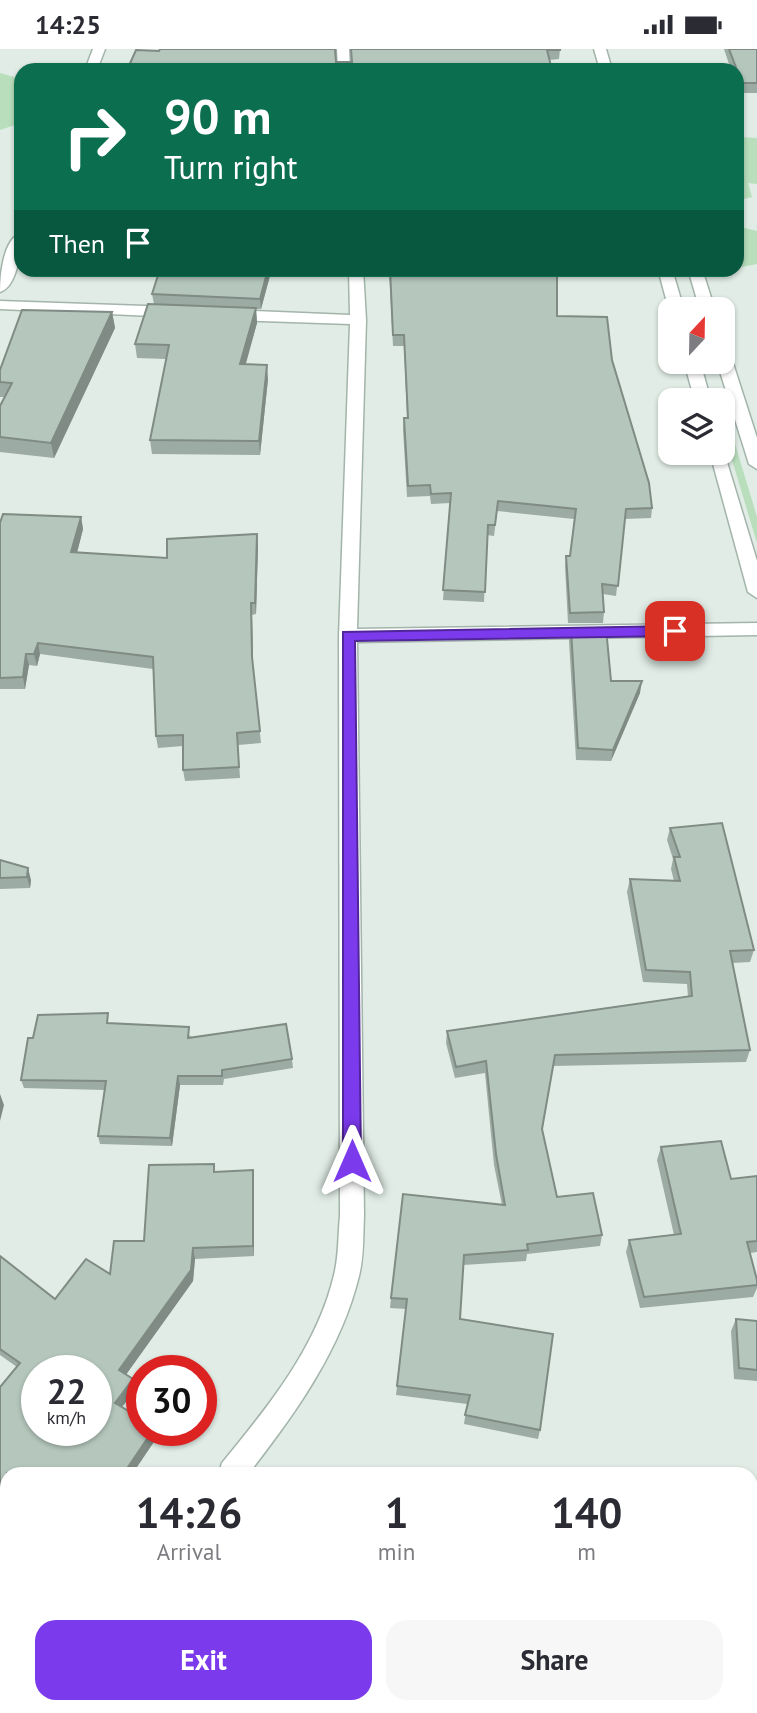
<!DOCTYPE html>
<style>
body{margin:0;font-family:"PT Sans",sans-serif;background:#f7f7f7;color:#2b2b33;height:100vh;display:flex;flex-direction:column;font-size:26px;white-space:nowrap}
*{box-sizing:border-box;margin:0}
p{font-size:23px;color:#7c7c81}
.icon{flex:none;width:38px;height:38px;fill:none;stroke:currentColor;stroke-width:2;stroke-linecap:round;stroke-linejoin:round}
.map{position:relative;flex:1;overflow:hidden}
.panel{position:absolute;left:0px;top:1418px;width:758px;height:247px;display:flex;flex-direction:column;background:#fff;border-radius:21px 21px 0 0;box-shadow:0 2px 5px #0004}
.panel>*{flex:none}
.hud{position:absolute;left:14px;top:14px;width:730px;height:214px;border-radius:21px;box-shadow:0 2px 5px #0004;background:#0b6e4f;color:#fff;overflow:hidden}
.needle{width:46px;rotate:22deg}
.buttons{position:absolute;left:658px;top:248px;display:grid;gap:14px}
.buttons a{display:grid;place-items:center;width:77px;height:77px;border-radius:14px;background:#fff;box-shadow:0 2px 5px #0004;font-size:35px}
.speed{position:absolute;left:21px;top:1306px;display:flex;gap:14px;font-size:35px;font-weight:700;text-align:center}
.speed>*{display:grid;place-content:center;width:91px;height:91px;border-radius:50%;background:#fff;box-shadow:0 2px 5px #0004;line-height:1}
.speed small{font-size:18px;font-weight:400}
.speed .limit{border:10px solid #d22;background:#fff;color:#111}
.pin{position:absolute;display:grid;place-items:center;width:60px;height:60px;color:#fff;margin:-30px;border-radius:14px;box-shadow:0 4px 10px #0006}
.me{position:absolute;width:77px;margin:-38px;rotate:0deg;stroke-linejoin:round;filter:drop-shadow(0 0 5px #0008)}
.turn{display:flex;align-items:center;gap:24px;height:147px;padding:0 35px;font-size:32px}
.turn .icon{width:91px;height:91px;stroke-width:2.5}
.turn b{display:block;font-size:49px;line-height:60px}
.then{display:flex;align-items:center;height:66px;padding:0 35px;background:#0003;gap:14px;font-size:26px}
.eta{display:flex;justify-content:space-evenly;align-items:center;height:119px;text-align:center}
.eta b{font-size:42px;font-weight:700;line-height:49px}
.cta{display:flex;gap:14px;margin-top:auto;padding:14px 35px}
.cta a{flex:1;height:80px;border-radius:21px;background:#7c3aed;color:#fff;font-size:28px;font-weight:700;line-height:80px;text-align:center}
.cta a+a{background:#f7f7f7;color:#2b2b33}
.status{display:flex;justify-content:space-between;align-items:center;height:49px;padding:0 35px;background:#fff;direction:ltr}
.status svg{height:19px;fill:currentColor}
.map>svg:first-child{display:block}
</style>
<div class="status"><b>14:25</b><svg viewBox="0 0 49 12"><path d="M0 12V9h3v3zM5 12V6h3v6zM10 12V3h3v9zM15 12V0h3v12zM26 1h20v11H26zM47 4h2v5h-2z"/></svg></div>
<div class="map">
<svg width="757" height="1664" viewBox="0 0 757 1664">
<rect width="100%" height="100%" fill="#e0ece5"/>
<!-- green -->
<g fill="#b8debc">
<polygon points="0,24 21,30 21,74 0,81"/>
<polygon points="740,88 757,89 757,135 748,134 752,148 737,152 737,98"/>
<polygon points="737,177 757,182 757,215 737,219"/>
<polygon points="723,355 757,468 757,494 723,381"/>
</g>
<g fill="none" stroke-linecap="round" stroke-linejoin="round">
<!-- minor casing -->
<g stroke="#a3b4ab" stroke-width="3">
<g id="minor">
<polygon points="93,0 105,0 97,21 85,21"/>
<polygon points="337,0 349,0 350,21 338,21"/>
<polygon points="594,0 606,0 612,21 600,21"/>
<path d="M21,184c0,16 -3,53 -21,59 0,-16 3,-53 21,-59z"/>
<path d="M349,220h14l3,51 -9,309 400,-6v12l-400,7 7,574c-1,20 0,40 -5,60 -18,74 -64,138 -110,197h-30l3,-10c46,-56 95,-116 112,-188 5,-19 4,-40 6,-59l-1,-580 11,-312 -122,-4 -8,-5 8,-5 122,5z"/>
<polygon points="658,220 672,220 684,261 669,261"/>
<polygon points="688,220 702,220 715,261 700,261"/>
<polygon points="0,252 174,258 182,263 174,268 0,260"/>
<polygon points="723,303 731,308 757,389 757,420 749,415 717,313 723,313"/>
<polygon points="684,313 700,313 711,352 695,352"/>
<polygon points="723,400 757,512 757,549 748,543 710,404 723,404"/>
<polygon points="32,1657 64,1657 61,1664 29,1664"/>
</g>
</g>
<!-- minor -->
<use href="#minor" fill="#fff" fill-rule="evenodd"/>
</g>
<!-- wall -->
<g fill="#9caba3">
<polygon points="160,0 335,0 336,13 351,13 351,0 560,0 559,10 549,11 552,21 127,21 136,1 159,2"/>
<polygon points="724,0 757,0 757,44 740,44 737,35 737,21 731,21"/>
<polygon points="160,220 277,220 277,223 271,223 261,260 256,260 257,274 245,315 268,330 260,406 152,405 150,391 166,310 137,309 135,295 154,255 152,245"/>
<polygon points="389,220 557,220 557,267 612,311 652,459 651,469 625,470 616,547 603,545 604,563 603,574 568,574 565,517 566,507 570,507 574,470 497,462 494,487 487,486 484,553 443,551 450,454 431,455 430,447 407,448 403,380 404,369 407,369 404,297 393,297"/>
<polygon points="112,263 115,279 54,409 0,403 0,357 5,348 0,348 0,321"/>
<polygon points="81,468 83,480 77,504 167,509 257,485 258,497 256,565 252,566 253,616 261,694 238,696 240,729 185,732 183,721 183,697 158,699 156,687 153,620 40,605 37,617 29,616 25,640 0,640 0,474"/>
<polygon points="571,580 611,632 640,644 611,712 576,711 569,592"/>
<polygon points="670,779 754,901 750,913 732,914 750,1001 746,1013 553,1017 542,1080 557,1148 602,1186 600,1197 527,1205 526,1212 463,1216 460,1270 540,1381 538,1390 464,1375 467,1355 396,1346 406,1260 390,1259 391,1249 502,1156 494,1116 485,1024 455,1029 446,994 447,982 688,948 687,935 643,933 627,843 630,830 674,832 671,820 673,810 667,791"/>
<polygon points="0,811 31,831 30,839 0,840"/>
<polygon points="110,974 191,987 191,989 292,1010 293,1019 224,1030 223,1036 180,1036 172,1097 100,1095 98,1087 105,1041 24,1039 21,1031 33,989"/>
<polygon points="661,1098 731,1130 757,1127 757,1203 750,1204 757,1231 757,1239 753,1248 640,1259 626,1203 629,1191 674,1186 657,1111"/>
<polygon points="216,1123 254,1132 254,1207 195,1210 193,1232 126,1325 133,1330 136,1340 122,1358 158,1387 7,1424 7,1574 0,1569 0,1338 17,1318 0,1306 0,1207 55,1250 110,1225"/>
<polygon points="736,1270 757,1272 757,1332 734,1330 731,1282"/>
<polygon points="170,1657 465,1657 461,1664 177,1664"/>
<polygon points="503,1657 577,1657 576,1664 505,1664 502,1663"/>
</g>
<!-- shaded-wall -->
<g fill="#7f8b84">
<polygon points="268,220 271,220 271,223 261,260 260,250"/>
<polygon points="256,259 257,274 242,329 240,315"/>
<polygon points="112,263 115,279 54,409 51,394"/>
<polygon points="267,316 268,330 260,406 259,392"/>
<polygon points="81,468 83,480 74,515 71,503"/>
<polygon points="257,485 258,497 256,565 255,554"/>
<polygon points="251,554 252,566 253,620 252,608"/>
<polygon points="38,594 40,605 37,617 34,605"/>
<polygon points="26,605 29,616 25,640 23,628"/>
<polygon points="642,632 640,644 611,712 613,701"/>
<polygon points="28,819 31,831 30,839 27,828"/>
<polygon points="178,1027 180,1036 172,1097 170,1089"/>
<polygon points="0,1045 4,1056 0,1072"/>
<polygon points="253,1121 254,1132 254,1207 253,1197"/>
<polygon points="193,1199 195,1210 193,1232 123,1330 119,1321"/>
<polygon points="133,1330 136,1340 118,1363 115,1354"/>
<polygon points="153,1381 156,1381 158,1387 133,1424 124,1424"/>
</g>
<!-- building -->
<g fill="#b5c7bd" stroke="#7f8b84" stroke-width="2" fill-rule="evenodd">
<polygon points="160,0 335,0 336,13 352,13 351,0 560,0 560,1 547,1 552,21 127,21 136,1 159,2"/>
<polygon points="729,0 757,0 757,34 742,34"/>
<polygon points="160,220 268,220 260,250 152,245"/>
<polygon points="390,220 557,220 557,267 607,268 612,311 649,434 652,459 626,460 618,537 602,535 604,563 570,564 566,507 570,507 576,460 498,452 495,476 488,476 485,543 443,541 451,444 431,445 430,436 408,437 404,369 408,369 404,286 393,286"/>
<polygon points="148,255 256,259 240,315 267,316 259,392 150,391 169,296 135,295"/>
<polygon points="22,261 112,263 51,394 0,388 0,357 12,334 0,333 0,321"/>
<polygon points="3,465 81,468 71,503 167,509 167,490 257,485 255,554 251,554 252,608 260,682 237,684 239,718 183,721 183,686 156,687 153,608 38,594 34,605 26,605 23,628 0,629 0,474"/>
<polygon points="606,579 611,632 642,632 613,701 578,699 571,580"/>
<polygon points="722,774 754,901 730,902 750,1001 555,1006 542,1080 557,1148 593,1144 602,1186 527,1195 528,1201 464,1206 460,1270 553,1285 540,1381 465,1366 470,1346 397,1337 407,1250 391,1249 403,1145 505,1156 496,1105 486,1012 456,1018 447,982 692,947 690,923 646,921 630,830 680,832 674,808 680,808 670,779"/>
<polygon points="0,811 28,819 27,828 0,829"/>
<polygon points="108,964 107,974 189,978 188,989 286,975 292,1010 222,1021 222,1027 178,1027 170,1089 98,1087 106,1032 21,1031 28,989 33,989 38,966"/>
<polygon points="721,1092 731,1130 757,1127 757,1192 747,1193 757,1231 757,1236 644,1248 629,1191 681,1185 661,1098"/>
<path d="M214,1115v8l39,-2v76l-60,2 -2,22 -72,100 14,9 -18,24 27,16v11h11l-29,43h-117v146l-7,-4v-228l20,-24 -20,-14v-93l55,43 31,-40 24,15 4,-33h30l5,-76zM37,1321h59v60h-59z"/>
<polygon points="736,1270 757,1272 757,1321 739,1319"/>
<polygon points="174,1657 462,1657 458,1664 181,1664"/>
<polygon points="507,1657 577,1657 576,1664 530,1664"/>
</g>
<!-- route -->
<polygon fill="#7c3aed" stroke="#51269a" stroke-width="2" points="675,577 682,582 675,587 355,592 361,1112 358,1118 352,1120 345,1118 343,1112 343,583"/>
</svg>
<div class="buttons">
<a><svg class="needle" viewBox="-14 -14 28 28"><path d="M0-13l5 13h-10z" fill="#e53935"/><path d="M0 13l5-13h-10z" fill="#7c7c81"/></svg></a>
<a><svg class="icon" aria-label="layers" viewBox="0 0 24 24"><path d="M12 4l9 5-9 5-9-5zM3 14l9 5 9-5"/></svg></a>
</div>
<div class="speed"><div>22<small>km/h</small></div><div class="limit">30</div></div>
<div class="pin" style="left:675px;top:582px;background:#d93025"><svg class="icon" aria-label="arrive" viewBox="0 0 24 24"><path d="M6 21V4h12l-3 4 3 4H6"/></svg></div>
<svg class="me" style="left:352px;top:1112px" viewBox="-20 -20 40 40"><path d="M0-17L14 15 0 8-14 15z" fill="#7c3aed" stroke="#fff" stroke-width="4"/></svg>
<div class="hud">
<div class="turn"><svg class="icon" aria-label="right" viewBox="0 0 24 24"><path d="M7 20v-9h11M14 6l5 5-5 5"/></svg><div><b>90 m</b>Turn right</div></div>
<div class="then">Then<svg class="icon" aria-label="arrive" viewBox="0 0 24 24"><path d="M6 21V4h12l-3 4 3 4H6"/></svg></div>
</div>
<section class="panel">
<div class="eta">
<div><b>14:26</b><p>Arrival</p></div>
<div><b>1</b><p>min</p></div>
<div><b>140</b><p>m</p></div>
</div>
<div class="cta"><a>Exit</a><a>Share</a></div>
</section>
</div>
